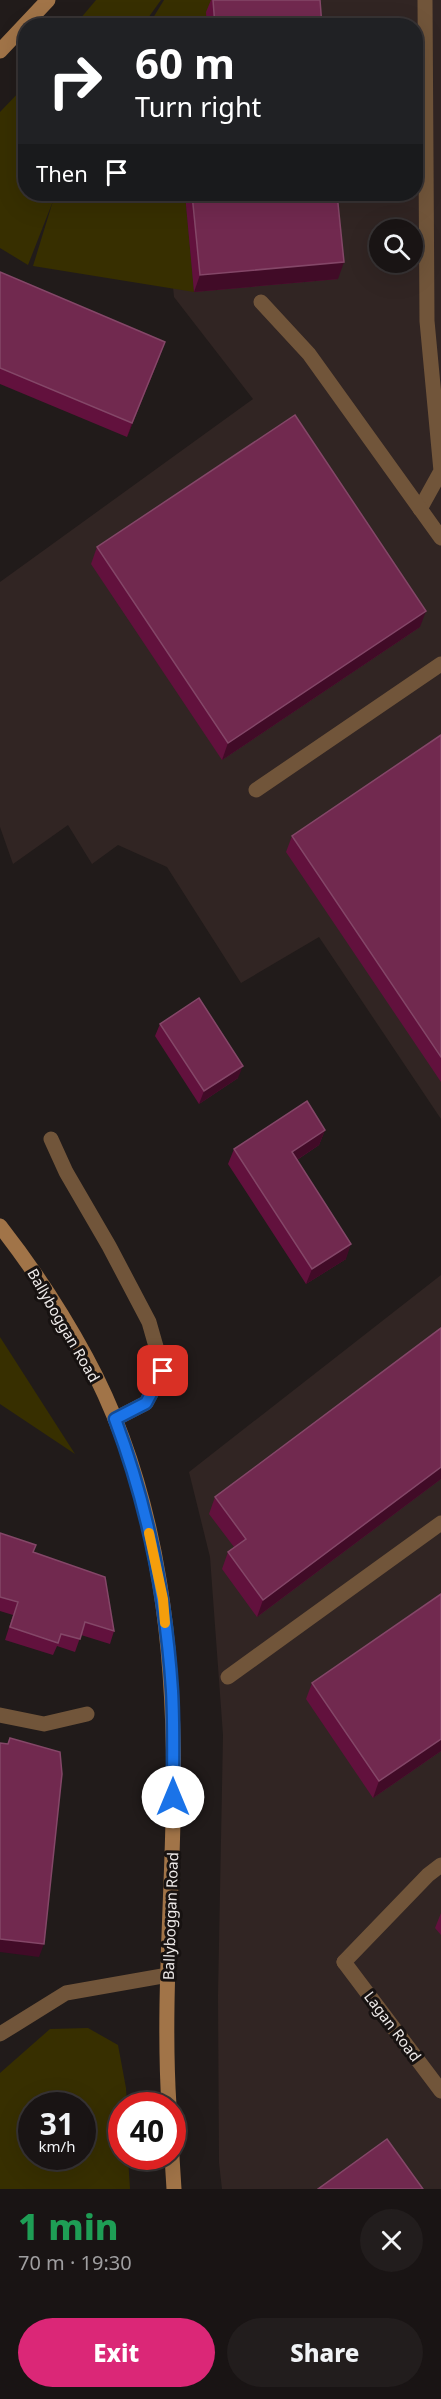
<!DOCTYPE html>
<meta charset="utf-8">
<style>
body{margin:0;font-family:"Noto Sans",sans-serif;background:#221d1d;color:#f1f3f6;height:100vh;display:flex;flex-direction:column;font-size:22px;white-space:nowrap}
*{box-sizing:border-box;margin:0}
p{font-size:20px;color:#9f9ea0}
.icon{flex:none;width:33px;height:33px;fill:none;stroke:currentColor;stroke-width:2;stroke-linecap:round;stroke-linejoin:round}
.map{position:relative;height:2189px;overflow:hidden}
.side{display:flex;flex-direction:column;background:#191414;flex:1}
.side>*{flex:none}
.guide{position:absolute;left:18px;top:18px;width:405px;height:183px;border-radius:24px;box-shadow:0 6px 24px #0002,0 0 0 2px #373334;background:#202124;color:#fff;overflow:hidden}
.buttons{position:absolute;left:369px;top:219px;display:grid;gap:12px}
.buttons a{display:grid;place-items:center;width:54px;height:54px;border-radius:50%;background:#191414;box-shadow:0 6px 24px #0002,0 0 0 2px #373334;font-size:30px}
.speed{position:absolute;left:18px;top:2092px;display:flex;gap:12px;font-size:30px;font-weight:700;text-align:center}
.speed>*{display:grid;place-content:center;width:78px;height:78px;border-radius:50%;background:#191414;box-shadow:0 6px 24px #0002,0 0 0 2px #373334;line-height:1}
.speed small{font-size:15px;font-weight:400}
.speed .limit{border:9px solid #d22;background:#fff;color:#111}
.pin{position:absolute;display:grid;place-items:center;width:51px;height:51px;color:#fff;margin:-26px;border-radius:12px;box-shadow:0 3px 9px #0006}
.me{position:absolute;width:66px;margin:-33px;rotate:0deg;stroke-linejoin:round;filter:drop-shadow(0 0 4px #0008)}
.turn{display:flex;align-items:center;gap:21px;height:126px;padding:0 18px;font-size:27px}
.turn .icon{width:78px;height:78px;stroke-width:2.5}
.turn b{display:block;font-size:42px;line-height:51px}
.then{display:flex;align-items:center;height:57px;padding:0 18px;background:#0003;gap:12px;font-size:22px}
.round{display:grid;place-items:center;flex:none;width:63px;height:63px;border-radius:32px;background:#221d1d}
.head{display:flex;align-items:center;justify-content:space-between;height:102px;padding:0 18px}
h1{font-size:36px;font-weight:800;line-height:45px;color:#1e9e55}
.primary-button{display:flex;gap:12px;margin-top:auto;padding:12px 18px}
.primary-button a{flex:1;height:69px;border-radius:36px;background:#db2777;color:#fff;font-size:24px;font-weight:800;line-height:69px;text-align:center}
.primary-button a+a{background:#221d1d;color:#f1f3f6}
.map>svg:first-child{display:block}
</style>
<div class="map">
<svg width="441" height="2189" viewBox="0 0 441 2189">
<rect width="100%" height="100%" fill="#211b1a"/>
<!-- built -->
<g fill="#312523" fill-rule="evenodd">
<path d="M197,0h244v1119l-122,-182 -78,46 -74,-116 -49,-22 -26,19 -24,-39 -55,39 -13,-37v-245l253,-183 -79,-102 -10,-103h252v-168l-217,-1zM380,230h32v32h-32z"/>
<polygon points="441,1275 441,2189 222,2189 219,2163 218,1995 223,1735 210,1557 189,1472"/>
</g>
<!-- green -->
<g fill="#372f00" fill-rule="evenodd">
<polygon points="96,0 161,0 143,25 75,25"/>
<polygon points="164,0 313,0 207,16 207,25 148,26"/>
<polygon points="25,86 26,194 185,194 194,292 33,266 53,201 28,265 0,248 0,112"/>
<polygon points="0,1337 75,1454 0,1404"/>
<path d="M88,2028l30,17 8,43 1,18h-5v51h6l2,32h-130v-116l50,-44zM32,2106h50v51h-50z"/>
</g>
<g fill="none" stroke-linecap="round" stroke-linejoin="round">
<!-- lane -->
<g stroke="#71553a" stroke-width="15">
<polyline points="420,509 441,471 427,321 425,0"/>
<polyline points="256,790 441,664"/>
<polyline points="344,1962 428,1875 441,1865"/>
</g>
<!-- street -->
<g stroke="#71553a" stroke-width="15">
<polyline points="261,302 309,354 441,538"/>
<polyline points="51,1139 66,1172 109,1246 149,1322 163,1371 146,1403 115,1419"/>
<polyline points="228,1677 441,1523"/>
<polyline points="0,1715 44,1724 87,1714"/>
<polyline points="344,1962 441,2091"/>
<polyline points="0,2034 66,1993 168,1975"/>
</g>
<!-- secondary -->
<g stroke="#a17448" stroke-width="15">
<polyline points="0,51 48,0"/>
<path d="M0,1226c32,41 61,85 86,131 76,140 91,306 87,463 -2,95 -10,191 -4,286"/>
<polyline points="172,2157 174,2189"/>
</g>
</g>
<!-- wall -->
<g fill="#62113d">
<polygon points="211,0 320,0 322,26 207,26 206,12"/>
<polygon points="185,194 337,194 338,279 194,292"/>
<polygon points="0,272 160,356 127,437 0,384"/>
<polygon points="97,547 420,627 222,760 91,564"/>
<polygon points="441,735 441,1082 286,852 292,836"/>
<polygon points="160,1024 238,1078 199,1104 155,1036"/>
<polygon points="325,1130 319,1145 297,1160 346,1259 306,1284 228,1164 234,1149"/>
<polygon points="441,1328 441,1479 257,1617 222,1569 228,1552 234,1547 209,1514 215,1497"/>
<polygon points="0,1533 33,1552 114,1631 110,1644 81,1635 75,1652 57,1646 53,1655 5,1640 13,1615 0,1611"/>
<polygon points="441,1594 441,1751 373,1798 306,1699 312,1683"/>
<polygon points="441,1913 441,1935 435,1928"/>
</g>
<!-- shaded-wall -->
<g fill="#410b27">
<polygon points="344,262 338,279 194,292 200,275"/>
<polygon points="165,342 160,356 127,437 132,423"/>
<polygon points="426,611 420,627 222,760 228,743"/>
<polygon points="243,1066 238,1078 199,1104 204,1091"/>
<polygon points="325,1130 319,1145 286,1167 292,1152"/>
<polygon points="351,1244 346,1259 306,1284 312,1269"/>
<polygon points="441,1467 441,1479 257,1617 263,1600"/>
<polygon points="441,1739 441,1751 373,1798 379,1781"/>
<polygon points="0,1939 44,1944 39,1957 0,1952"/>
</g>
<!-- building -->
<g fill="#71294f" stroke="#844768" stroke-width="1.5">
<polygon points="213,0 320,0 322,26 215,26"/>
<polygon points="192,194 337,194 344,262 200,275"/>
<polygon points="0,272 165,342 132,423 0,368"/>
<polygon points="295,415 426,611 228,743 97,547"/>
<polygon points="441,735 441,1057 292,836"/>
<polygon points="199,998 243,1066 204,1091 160,1024"/>
<polygon points="307,1101 325,1130 292,1152 351,1244 312,1269 234,1149"/>
<polygon points="441,1328 441,1467 263,1600 228,1552 246,1539 215,1497"/>
<polygon points="0,1533 36,1545 33,1552 105,1577 114,1631 85,1622 80,1639 61,1634 58,1643 10,1627 18,1602 0,1597"/>
<polygon points="441,1594 441,1739 379,1781 312,1683"/>
<polygon points="10,1738 60,1752 62,1774 44,1944 0,1939 0,1743 8,1744"/>
<polygon points="387,2139 423,2189 318,2189"/>
</g>
<g fill="none" stroke-linecap="round" stroke-linejoin="round">
<!-- route casing -->
<g stroke="#114b97" stroke-width="15">
<path id="route" d="M163,1371l-17,32 -31,16c33,88 51,179 57,272 2,35 1,71 1,106"/>
</g>
<!-- route -->
<use href="#route" stroke="#1a73e8" stroke-width="10"/>
<!-- slow -->
<polyline stroke="#f59e0b" stroke-width="10" points="149,1533 163,1599 165,1623"/>
</g>
<g text-anchor="middle" dominant-baseline="central" stroke-width="6" stroke-linejoin="round" paint-order="stroke">
<!-- street labels -->
<g font-size="15" fill="#eeeae9" stroke="#171211">
<text transform="translate(64 1325) rotate(60)">Ballyboggan Road</text>
<text transform="translate(170 1916) rotate(-88)">Ballyboggan Road</text>
<text transform="translate(393 2026) rotate(53)">Lagan Road</text>
</g>
</g>
</svg>
<div class="buttons">
<a><svg class="icon" aria-label="search" viewBox="0 0 24 24"><circle cx="10" cy="10" r="6"/><path d="M15 15l6 6"/></svg></a>
</div>
<div class="speed"><div>31<small>km/h</small></div><div class="limit">40</div></div>
<div class="pin" style="left:163px;top:1371px;background:#d93025"><svg class="icon" aria-label="arrive" viewBox="0 0 24 24"><path d="M6 21V4h12l-3 4 3 4H6"/></svg></div>
<svg class="me" style="left:173px;top:1797px" viewBox="-20 -20 40 40"><circle r="19" fill="#fff"/><path d="M0-13L10 11 0 6-10 11z" fill="#1a73e8"/></svg>
<div class="guide">
<div class="turn"><svg class="icon" aria-label="right" viewBox="0 0 24 24"><path d="M7 20v-9h11M14 6l5 5-5 5"/></svg><div><b>60 m</b>Turn right</div></div>
<div class="then">Then<svg class="icon" aria-label="arrive" viewBox="0 0 24 24"><path d="M6 21V4h12l-3 4 3 4H6"/></svg></div>
</div>
</div>
<section class="side">
<div class="head"><div><h1>1 min</h1><p>70 m · 19:30</p></div><a class="round"><svg class="icon" aria-label="close" viewBox="0 0 24 24"><path d="M6 6l12 12M18 6L6 18"/></svg></a></div>
<div class="primary-button"><a>Exit</a><a>Share</a></div>
</section>
